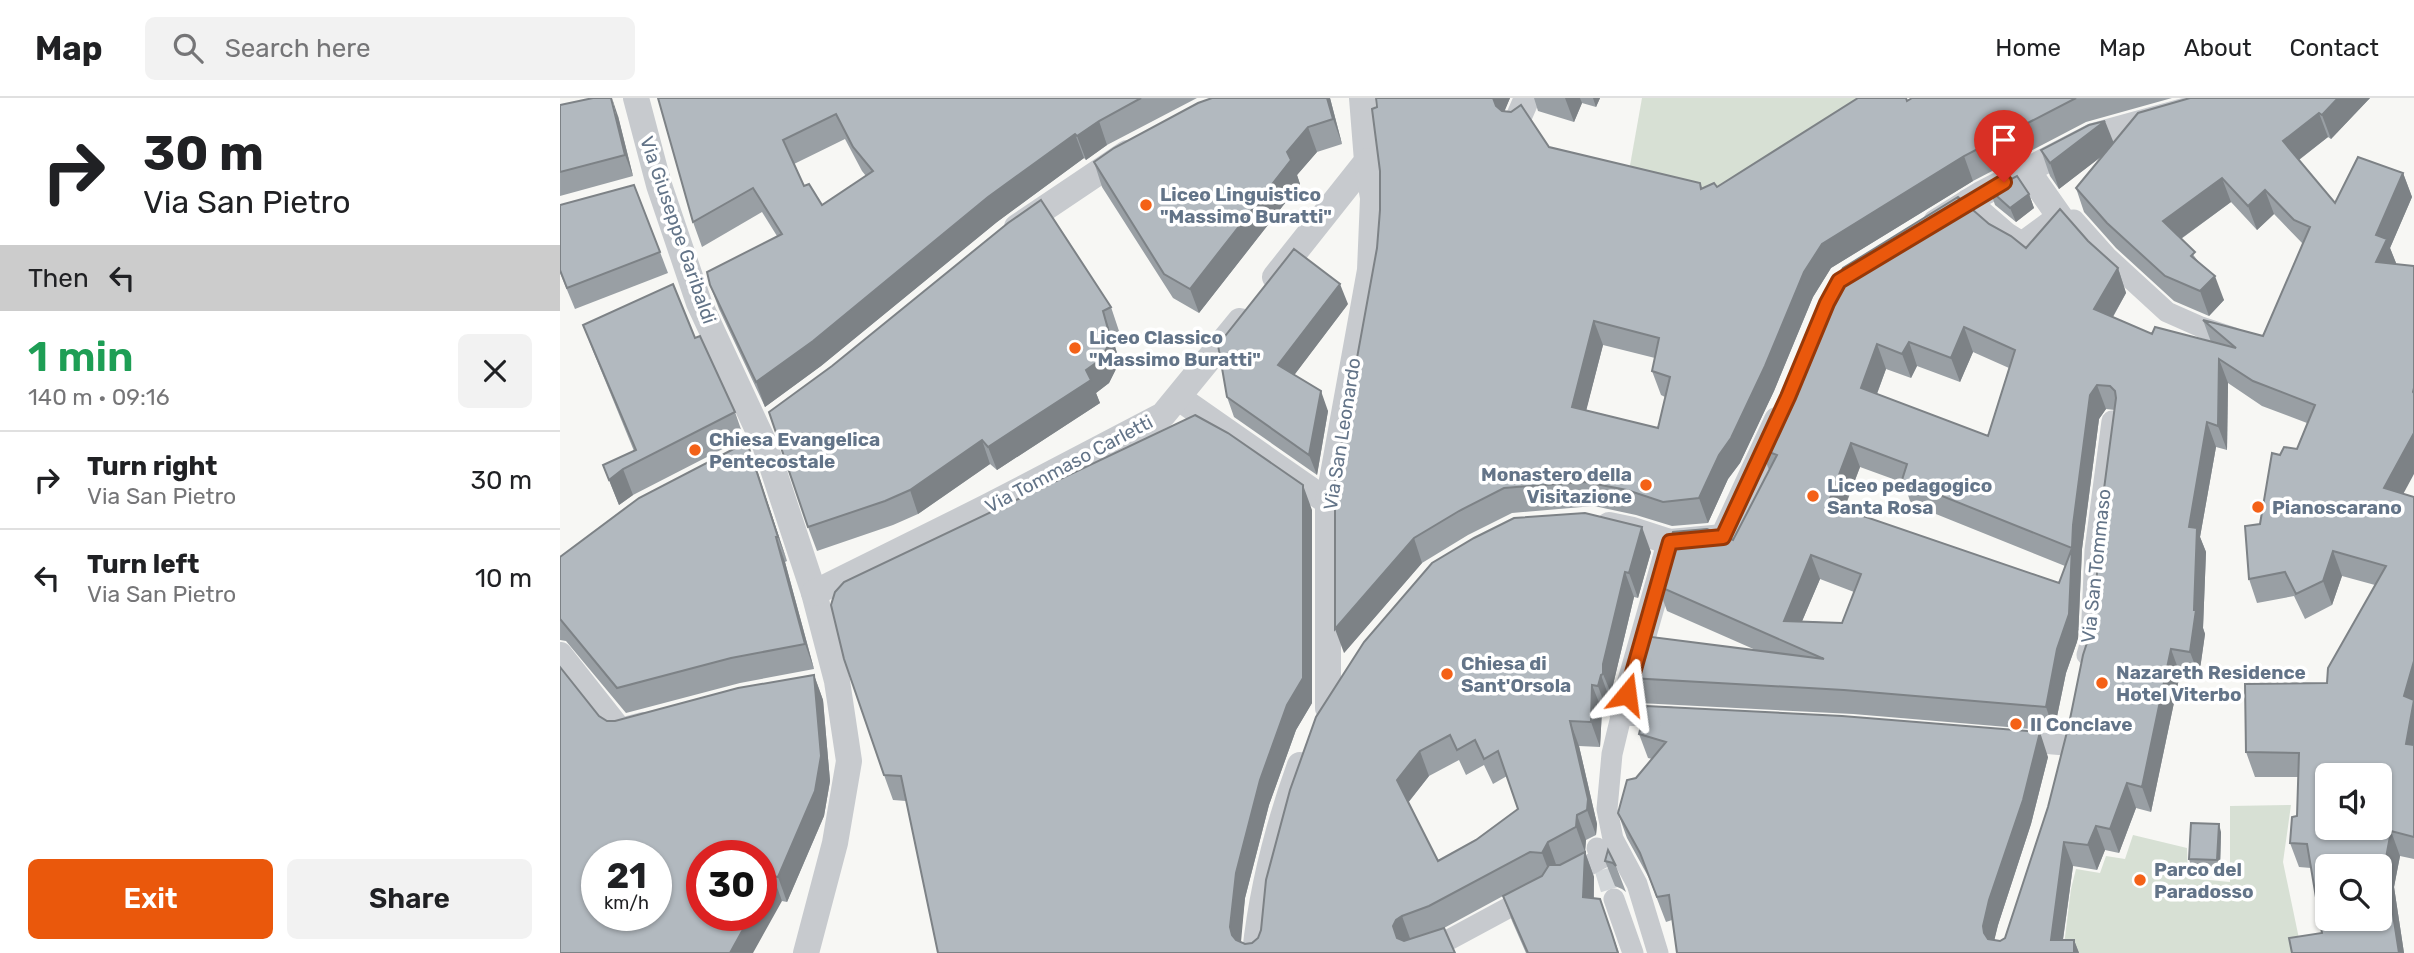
<!DOCTYPE html>
<meta charset="utf-8">
<style>
body{margin:0;font-family:Rubik,sans-serif;background:#f2f2f2;color:#202124;height:100vh;display:flex;flex-direction:column;font-size:26px;white-space:nowrap}
*{box-sizing:border-box;margin:0}
p{font-size:23px;color:#757577}
.icon{flex:none;width:38px;height:38px;fill:none;stroke:currentColor;stroke-width:2;stroke-linecap:round;stroke-linejoin:round}
.map{position:relative;flex:1;overflow:hidden}
.details{display:flex;flex-direction:column;background:#fff;width:560px}
.details>*{flex:none}
.hud{background:#fff;color:#202124;overflow:hidden}
.buttons{position:absolute;left:1755px;top:665px;display:grid;gap:14px}
.buttons a{display:grid;place-items:center;width:77px;height:77px;border-radius:10px;background:#fff;box-shadow:0 2px 5px #0004;font-size:35px}
.speed{position:absolute;left:21px;top:742px;display:flex;gap:14px;font-size:35px;font-weight:700;text-align:center}
.speed>*{display:grid;place-content:center;width:91px;height:91px;border-radius:50%;background:#fff;box-shadow:0 2px 5px #0004;line-height:1}
.speed small{font-size:18px;font-weight:400}
.speed .limit{border:10px solid #d22;background:#fff;color:#111}
.pin{position:absolute;display:grid;place-items:center;width:60px;height:60px;color:#fff;margin:-72px -30px;border-radius:50% 50% 50% 0;rotate:-45deg;box-shadow:0 0 7px #0007}
.pin .icon{rotate:45deg}
.me{position:absolute;width:77px;margin:-38px;rotate:16deg;stroke-linejoin:round;filter:drop-shadow(0 0 5px #0008)}
.turn{display:flex;align-items:center;gap:24px;height:147px;padding:0 28px;font-size:32px}
.turn .icon{width:91px;height:91px;stroke-width:2.5}
.turn b{display:block;font-size:49px;line-height:60px}
.then{display:flex;align-items:center;height:66px;padding:0 28px;background:#0003;gap:14px;font-size:26px}
.round{display:grid;place-items:center;flex:none;width:74px;height:74px;border-radius:10px;background:#f2f2f2}
.head{display:flex;align-items:center;justify-content:space-between;height:119px;padding:0 28px}
h1{font-size:42px;font-weight:600;line-height:52px;color:#1e9e55}
.button{display:flex;gap:14px;margin-top:auto;padding:14px 28px}
.button a{flex:1;height:80px;border-radius:10px;background:#ea580c;color:#fff;font-size:28px;font-weight:600;line-height:80px;text-align:center}
.button a+a{background:#f2f2f2;color:#202124}
ul{padding:0;list-style:none}
li{display:flex;align-items:center;gap:21px;height:98px;padding:0 28px;border-top:2px solid #e0e0e0}
li div{flex:1}
li b{display:block;font-size:26px}
li em{font-style:normal}
header{display:flex;align-items:center;gap:42px;box-sizing:border-box;height:98px;padding:0 35px;background:#fff;border-bottom:2px solid #e0e0e0}
header strong{font-size:33px}
nav{display:flex;gap:38px;margin-inline-start:auto;font-size:24px}
.search{width:490px;height:63px;background:#f2f2f2;display:flex;align-items:center;gap:18px;box-sizing:border-box;padding:0 24px;border-radius:10px;color:#757577;font-size:26px}
main{display:flex;flex:1;min-height:0}
.map>svg:first-child{display:block}
</style>
<header>
<strong>Map</strong>
<div class="search"><svg class="icon" aria-label="search" viewBox="0 0 24 24"><circle cx="10" cy="10" r="6"/><path d="M15 15l6 6"/></svg>Search here</div>
<nav><a>Home</a><a>Map</a><a>About</a><a>Contact</a></nav>
</header>
<main>
<section class="details">
<div class="hud">
<div class="turn"><svg class="icon" aria-label="right" viewBox="0 0 24 24"><path d="M7 20v-9h11M14 6l5 5-5 5"/></svg><div><b>30 m</b>Via San Pietro</div></div>
<div class="then">Then<svg class="icon" aria-label="left" viewBox="0 0 24 24"><path d="M17 20v-9H6M10 6l-5 5 5 5"/></svg></div>
</div>
<div class="head"><div><h1>1 min</h1><p>140 m · 09:16</p></div><a class="round"><svg class="icon" aria-label="close" viewBox="0 0 24 24"><path d="M6 6l12 12M18 6L6 18"/></svg></a></div>
<ul>
<li><svg class="icon" aria-label="right" viewBox="0 0 24 24"><path d="M7 20v-9h11M14 6l5 5-5 5"/></svg><div><b>Turn right</b><p>Via San Pietro</p></div><em>30 m</em></li>
<li><svg class="icon" aria-label="left" viewBox="0 0 24 24"><path d="M17 20v-9H6M10 6l-5 5 5 5"/></svg><div><b>Turn left</b><p>Via San Pietro</p></div><em>10 m</em></li>
</ul>
<div class="button"><a>Exit</a><a>Share</a></div>
</section>
<div class="map">
<svg width="1854" height="855" viewBox="0 0 1854 855">
<rect width="100%" height="100%" fill="#f7f7f4"/>
<!-- green -->
<g fill="#d7e0d4">
<polygon points="1082,0 1343,0 1166,114 1066,90"/>
<polygon points="1731,707 1723,764 1742,855 1503,855 1511,791 1516,771 1540,775 1546,758 1565,761 1573,737 1627,750 1628,780 1670,784 1670,708"/>
</g>
<g fill="none" stroke-linecap="round" stroke-linejoin="round">
<!-- pedestrian-tunnel -->
<polyline stroke="#d2d6d9" stroke-width="21" stroke-dasharray="21 10" stroke-linecap="butt" points="1045,771 1054,801"/>
<!-- pedestrian -->
<g stroke="#c7cace" stroke-width="21">
<polyline points="1500,119 1503,123 1514,122 1547,159 1607,214 1641,229 1674,240"/>
<polyline points="1527,557 1531,543 1535,452 1552,323"/>
<polyline points="1064,606 1052,656 1047,711 1053,741 1077,786 1098,855"/>
<polyline points="1060,617 1111,619"/>
<polyline points="1457,643 1505,647"/>
<polyline points="1007,779 1042,760 1037,750"/>
<polyline points="1054,801 1073,855"/>
<polyline points="855,855 883,845 972,797"/>
</g>
<!-- minor -->
<g stroke="#c7cace" stroke-width="26">
<polyline points="76,0 99,87 139,205 205,347 254,495 277,583 289,663 275,745 246,855"/>
<polyline points="957,23 967,0"/>
<polyline points="1408,104 1446,137 1462,147 1500,119 1467,72"/>
<polyline points="1376,124 1421,96 1533,38 1635,10 1650,0"/>
<polyline points="457,129 567,55"/>
<polyline points="715,179 807,63 802,0"/>
<polyline points="619,300 768,404"/>
<polyline points="1049,427 1073,432 1110,444 1163,439 1217,322"/>
<polyline points="254,495 427,409 603,317 680,223"/>
<polyline points="0,557 60,633 83,627"/>
<polyline points="1067,595 1110,444"/>
<polyline points="768,610 768,404 810,172 813,100 807,63"/>
<path d="M695,855c7,-65 23,-127 45,-188"/>
</g>
</g>
<!-- wall -->
<g fill="#999fa4" fill-rule="evenodd">
<path d="M98,0h539l-90,47 -21,15 -2,-2 -87,64 -176,144 -56,41 -46,-98 -9,-24 67,-49 -15,-24 -60,35 -9,-25zM285,41l17,32 4,5 -44,29 -18,-19 -10,-22z"/>
<polygon points="652,0 770,0 782,46 757,54 737,77 740,86 639,215 613,200 542,89 534,64"/>
<path d="M816,0h134l-6,13 45,36 151,36 2,5 15,-1 195,-89h260l-86,24 -113,59 -142,87 -18,29 -39,94 -34,72 -12,16 -20,44 -36,3 -36,-11 -42,-9 -82,7 -44,22 -46,28 -78,90 36,-443v-39zM1043,247l52,13 -3,13 9,24 4,2 -7,31 -72,-18z"/>
<polygon points="974,0 1040,0 1036,9 1022,5 1014,24 978,13"/>
<path d="M1630,0h180l-39,41 -3,-2 -29,23 36,43 68,-30 9,24 -22,51 6,15 7,231 11,3v362l-14,-3 -6,31 10,66h-112l30,-20 -11,-65 -12,-1 -9,-24 7,-27 1,-39h-43l-9,-25 81,-69 48,-98 -33,-9 -10,29 -27,14 -11,-23 -37,7 -8,-24 11,-55 20,-69 17,-6 10,-26 -45,-17 -34,-23 -1,67 -11,-3 -16,90 6,15 -3,76 2,6 -6,42 -19,-2 -29,138 -15,-4 -17,45 -14,-3 -8,20 -24,-4 -10,74h11l5,13h-402l-5,-33 -6,2 -17,-44 -22,-40 -9,-25 18,-35 16,-19 -4,-1 -9,-24 409,23 -17,67 -33,101 -4,15 6,1 5,-3 43,-131 47,-189 20,-208 -9,-1 -7,10 -17,130 -4,90 -12,34 -12,58 -201,-17 -214,-11 -9,-25 128,-27 -91,-40 -9,-25 75,-46 36,-70 -8,-21 228,-225 37,24 62,-7 30,27 8,25 -13,24 39,17 59,8 -8,-22 60,16 40,-92 -29,-30 -17,16 -26,-28 -50,37 17,22 26,39 -15,16 -35,-15 -58,-53 -32,-36 -8,-24 26,-32 -43,33 -9,-13 -9,-26 72,-7zM1413,254l36,16 -21,68 -111,-42 9,-25 25,9 6,-12 43,16zM1300,369l44,16 7,21 154,62 -6,17 -215,-73zM1260,481l34,13 -12,31 -40,-2z"/>
<polygon points="0,7 58,18 73,78 0,98"/>
<polygon points="1430,92 1469,96 1474,110 1456,124 1435,107"/>
<polygon points="0,107 100,154 108,175 15,211 0,175"/>
<polygon points="788,206 734,277 768,313 757,377 674,319 667,299"/>
<polygon points="551,209 559,233 552,237 557,255 556,271 549,285 536,295 540,305 437,372 430,366 358,416 333,427 257,453 248,429 272,268"/>
<polygon points="23,227 135,240 175,314 184,340 73,397 59,407 43,367 74,353 33,253"/>
<polygon points="187,344 227,463 225,464 254,571 180,585 66,615 6,543 0,542 0,459"/>
<path d="M752,412v193l-16,27 -27,75 -24,93 -5,44 5,2 7,-1 6,-5 3,-8 29,-140 361,-238 -13,46 -4,-1 -22,92 1,9 -3,2 -3,11 -5,-1 -2,37 -21,-1 18,78 -1,11 -10,5 -1,12 9,25v21l6,1 19,54h-93l-14,-32 -9,-25 -59,32 11,25h-517l-32,-152 -13,-1 -9,-25zM899,662l7,15 18,-10 9,19 14,-8 11,33 -42,31 -38,21 -30,-58 21,-27z"/>
<polygon points="254,577 263,602 270,683 264,718 227,804 222,803 39,618 47,623 55,623"/>
<polygon points="1661,734 1660,770 1631,768 1629,761"/>
<polygon points="1048,752 1056,768 1066,794 1062,791 1055,788 1045,763"/>
</g>
<!-- shaded-wall -->
<g fill="#7d8286">
<polygon points="52,0 58,18 73,78 65,57"/>
<polygon points="767,0 770,0 782,46 773,21"/>
<polygon points="933,0 950,0 943,17 942,25"/>
<polygon points="1005,0 1020,0 1022,5 1014,24"/>
<polygon points="1033,0 1040,0 1036,9"/>
<polygon points="1778,0 1810,0 1771,41 1762,17"/>
<polygon points="1759,15 1768,39 1732,67 1723,43"/>
<polygon points="539,23 547,47 526,62 517,38"/>
<polygon points="1545,23 1555,48 1499,91 1490,65"/>
<polygon points="748,29 757,54 737,77 740,86 639,215 630,191 727,54"/>
<polygon points="515,36 524,60 437,124 261,268 205,309 196,284 428,99"/>
<polygon points="1404,58 1413,83 1271,170 1253,199 1214,293 1180,365 1168,381 1148,425 1139,400 1244,174 1262,146"/>
<polygon points="1843,75 1852,99 1830,150 1836,165 1825,189 1816,164 1816,137"/>
<polygon points="1662,80 1671,104 1612,147 1603,123"/>
<polygon points="1705,92 1714,116 1697,132 1688,108"/>
<polygon points="1469,96 1474,110 1456,124 1450,110"/>
<polygon points="1558,170 1566,195 1543,236 1534,211"/>
<polygon points="1655,178 1664,202 1649,218 1640,193"/>
<polygon points="780,186 788,206 726,288 718,267"/>
<polygon points="543,213 557,255 556,271 549,285 536,295 540,305 437,372 428,349"/>
<polygon points="1034,223 1043,247 1021,333 1012,309"/>
<polygon points="1404,229 1413,254 1400,284 1391,260"/>
<polygon points="1349,244 1357,268 1351,280 1342,256"/>
<polygon points="1317,246 1326,271 1310,314 1301,290"/>
<polygon points="1659,261 1668,285 1667,352 1658,328"/>
<polygon points="1537,287 1546,311 1539,321 1522,451 1518,541 1506,575 1494,633 1486,609 1497,551 1509,516 1513,427 1530,297"/>
<polygon points="761,293 768,313 757,377 749,357"/>
<polygon points="1647,324 1656,349 1640,439 1646,454 1643,530 1645,536 1639,578 1630,554 1634,512 1629,429"/>
<polygon points="1854,335 1854,376 1833,415 1824,390"/>
<polygon points="422,342 430,366 358,416 350,392"/>
<polygon points="187,344 196,369 227,463 218,439"/>
<polygon points="1291,345 1300,369 1276,431 1268,406"/>
<polygon points="63,371 73,397 59,407 49,382"/>
<polygon points="743,387 752,412 752,605 736,632 709,707 685,800 680,855 672,837 670,829 676,775"/>
<polygon points="1082,429 1091,454 1078,500 1069,475"/>
<polygon points="216,439 225,464 254,571 245,546"/>
<polygon points="854,440 862,465 784,555 775,531"/>
<polygon points="1773,453 1782,478 1772,507 1763,483"/>
<polygon points="1251,457 1260,481 1232,547 1224,523"/>
<polygon points="1065,474 1074,499 1052,591 1053,600 1043,576 1043,566"/>
<polygon points="1611,551 1620,576 1591,714 1582,689"/>
<polygon points="1854,563 1854,666 1846,646 1844,598"/>
<polygon points="254,577 263,602 270,683 264,718 227,804 218,779"/>
<polygon points="1041,577 1050,602 1047,613 1038,588"/>
<polygon points="1032,587 1042,612 1040,649 1031,624"/>
<polygon points="1010,623 1019,648 1037,726 1036,737 1027,712"/>
<polygon points="1480,634 1488,659 1471,726 1438,827 1432,852 1424,835 1423,828 1429,802"/>
<polygon points="860,653 869,678 846,707 837,682"/>
<polygon points="1567,685 1576,710 1559,755 1550,731"/>
<polygon points="1017,717 1026,742 1025,754 1016,729"/>
<polygon points="1659,726 1661,734 1660,770 1657,762"/>
<polygon points="1536,728 1545,752 1537,772 1528,747"/>
<polygon points="1831,733 1840,758 1834,789 1844,855 1839,855 1825,765"/>
<polygon points="988,744 997,769 991,779 982,755"/>
<polygon points="1504,744 1513,768 1501,855 1491,842"/>
<polygon points="1025,754 1034,779 1033,824 1023,799"/>
<polygon points="213,778 222,803 193,855 170,855 191,817 201,817 201,799"/>
<polygon points="842,818 851,843 842,853 833,828 836,822"/>
<polygon points="1514,842 1519,855 1514,855"/>
</g>
<!-- building -->
<g fill="#b2b9bf" stroke="#7d8286" stroke-width="2" fill-rule="evenodd">
<polygon points="33,0 51,0 65,57 0,74 0,7"/>
<path d="M98,0h483l-42,23 -22,15 -2,-2 -87,63 -175,144 -57,41 -46,-97 -3,-13 75,-38 -29,-46 -60,34zM276,16l17,33 20,24 -51,34 -13,-21 -5,2 -21,-46z"/>
<polygon points="652,0 767,0 773,21 748,29 727,54 731,62 630,191 604,176 534,64 554,50 638,5"/>
<path d="M816,0h117l3,8 6,5 9,1 10,-7 28,42 151,36 1,6 13,-6 3,4 141,-89h48l1,3 5,-3h164l-112,58 -142,88 -18,28 -39,94 -34,72 -12,17 -20,43 -36,4 -36,-12 -42,-8 -81,6 -45,23 -45,27 -79,91v-150l42,-231 3,-38v-39l-8,-62 5,-2zM1034,223l65,17 -7,33 18,6 -12,51 -86,-21z"/>
<path d="M1630,0h148l-16,17 -3,-2 -36,28 52,62 23,-46 45,16 -27,62 11,4 -11,23 38,4v122l-1,4 1,1v40l-30,55 30,9v164l-10,35 10,4 -8,44 8,1v92l-23,-6 -6,32 14,90h-107l-3,-15 33,-5 -15,-89 -17,-1 2,-26 5,-1 2,-63 -53,-1 -1,-68 82,-1 1,-15 58,-102 -53,-15 -10,30 -27,13 -11,-22 -36,7 -4,-53 15,-2 12,-71 8,2 4,-8 13,2 18,-44 -62,-24 -34,-22 -1,67 -11,-4 -18,105 8,1 -3,82h2l-6,42 -19,-3 -29,138 -15,-4 -17,46 -14,-3 -8,19 -24,-3 -13,98h23v13h-397l-8,-58 -12,2 -17,-44 -22,-40 9,-33 9,-2 30,-36 -27,-8 7,-28 196,10 198,16 -17,68 -34,100 -6,26 1,7 4,6 12,2 5,-3 43,-131 21,-83 14,-69 12,-37 4,-91 17,-129 -1,-7 -5,-5 -13,-1 -7,10 -17,130 -4,89 -12,35 -11,58 -202,-17 -214,-12 14,-42 180,23 -166,-73 15,-54 34,-3 26,11 44,-85 -16,-6 33,-70 38,-93 11,-18 115,-71 31,27 22,12 15,12 34,-39 28,32 30,27 -24,41 58,25 3,-7 81,21 -33,-28 60,16 47,-109 -16,-7 -29,-30 -17,16 -26,-28 -59,43 32,31 -4,4 24,20 -15,15 -35,-15 -58,-53 -31,-35 62,-75zM1404,229l51,23 -27,86 -127,-48 16,-44 25,10 7,-12 42,16zM1291,345l56,21 -5,16 170,68 -13,35 -231,-79zM1251,457l50,19 -19,49 -58,-2zM1768,677h52v53h-52zM1768,768h52v53h-52z"/>
<polygon points="1545,23 1490,65 1481,52 1529,27"/>
<polygon points="1457,78 1469,96 1450,110 1430,92"/>
<polygon points="74,87 100,154 7,190 0,172 0,107"/>
<polygon points="481,102 551,209 543,213 548,231 548,248 540,262 526,272 531,282 428,349 422,342 350,392 325,403 248,429 209,314 272,268 448,125"/>
<polygon points="734,151 780,186 718,267 761,293 749,357 667,299 658,247"/>
<polygon points="113,186 135,240 140,238 175,314 63,371 49,382 43,367 76,352 23,227"/>
<path d="M635,317l33,18 75,52v193l-16,27 -27,75 -24,93 -6,54 2,8 4,5 9,4 7,-1 6,-5 3,-8 5,-50 24,-90 26,-73 48,-75 68,-79 42,-25 40,-20 71,-5 57,14 -13,46 -4,-1 -22,92v10l-2,1 -3,11 -6,-1 -1,37 -21,-1 18,78 -1,11 -10,5 -1,12 -28,15 -6,11 -12,-1 -101,54 -27,10 -6,4 -3,6 4,12 7,3 40,-13 11,25h-517l-37,-177 -17,-1 -40,-116 -13,-54 4,-13 9,-10zM890,637l7,15 18,-10 9,19 14,-8 20,58 -42,31 -38,21 -41,-81 23,-29z"/>
<polygon points="187,344 218,439 216,439 245,546 171,560 57,590 0,521 0,459 79,400"/>
<path d="M0,569l39,49 8,5h8l123,-33 76,-13 7,81 -6,35 -37,86 -5,-1 -12,21v-41h-59v59h49l-21,38h-170zM37,758h59v59h-59z"/>
<polygon points="1631,725 1659,726 1657,762 1629,761"/>
<polygon points="1048,752 1056,768 1053,765 1045,763"/>
<polygon points="1025,754 1023,799 1040,801 1052,836 1058,855 968,855 943,798 982,778 989,767 1000,767"/>
</g>
<g fill="none" stroke-linecap="round" stroke-linejoin="round">
<!-- route casing -->
<g stroke="#983908" stroke-width="18">
<polyline id="route" points="1067,596 1110,444 1163,439 1228,299 1267,205 1279,183 1444,84"/>
</g>
<!-- route -->
<use href="#route" stroke="#ea580c" stroke-width="12"/>
</g>
<!-- markers -->
<g fill="#f46117" stroke="#fff" stroke-width="2.5">
<circle cx="586" cy="107" r="7"/>
<circle cx="515" cy="250" r="7"/>
<circle cx="135" cy="352" r="7"/>
<circle cx="1086" cy="387" r="7"/>
<circle cx="1253" cy="398" r="7"/>
<circle cx="1698" cy="409" r="7"/>
<circle cx="887" cy="576" r="7"/>
<circle cx="1542" cy="585" r="7"/>
<circle cx="1456" cy="626" r="7"/>
<circle cx="1580" cy="782" r="7"/>
</g>
<g text-anchor="middle" dominant-baseline="central" stroke-width="7" stroke-linejoin="round" paint-order="stroke">
<!-- poi labels -->
<g font-size="19" font-weight="bold" fill="#637488" stroke="#fff" text-anchor="start">
<text x="600" y="96">Liceo Linguistico<tspan x="600" dy="22">"Massimo Buratti"</tspan></text>
<text x="529" y="239">Liceo Classico<tspan x="529" dy="22">"Massimo Buratti"</tspan></text>
<text x="149" y="341">Chiesa Evangelica<tspan x="149" dy="22">Pentecostale</tspan></text>
<text x="1072" y="376" text-anchor="end">Monastero della<tspan x="1072" dy="22">Visitazione</tspan></text>
<text x="1267" y="387">Liceo pedagogico<tspan x="1267" dy="22">Santa Rosa</tspan></text>
<text x="1712" y="409">Pianoscarano</text>
<text x="901" y="565">Chiesa di<tspan x="901" dy="22">Sant'Orsola</tspan></text>
<text x="1556" y="574">Nazareth Residence<tspan x="1556" dy="22">Hotel Viterbo</tspan></text>
<text x="1470" y="626">Il Conclave</text>
<text x="1594" y="771">Parco del<tspan x="1594" dy="22">Paradosso</tspan></text>
</g>
<!-- street labels -->
<g font-size="19" fill="#637488" stroke="#fff">
<text transform="translate(118 132) rotate(71)">Via Giuseppe Garibaldi</text>
<text transform="translate(782 336) rotate(-81)">Via San Leonardo</text>
<text transform="translate(509 366) rotate(-28)">Via Tommaso Carletti</text>
<text transform="translate(1536 468) rotate(-84)">Via San Tommaso</text>
</g>
</g>
</svg>
<div class="buttons">
<a><svg class="icon" aria-label="sound" viewBox="0 0 24 24"><path d="M4 9h4l5-4v14l-5-4H4zM17 9q2 3 0 6"/></svg></a>
<a><svg class="icon" aria-label="search" viewBox="0 0 24 24"><circle cx="10" cy="10" r="6"/><path d="M15 15l6 6"/></svg></a>
</div>
<div class="speed"><div>21<small>km/h</small></div><div class="limit">30</div></div>
<div class="pin" style="left:1444px;top:84px;background:#d93025"><svg class="icon" aria-label="arrive" viewBox="0 0 24 24"><path d="M6 21V4h12l-3 4 3 4H6"/></svg></div>
<svg class="me" style="left:1067px;top:596px" viewBox="-20 -20 40 40"><path d="M0-17L14 15 0 8-14 15z" fill="#ea580c" stroke="#fff" stroke-width="4"/></svg>
</div>
</main>
